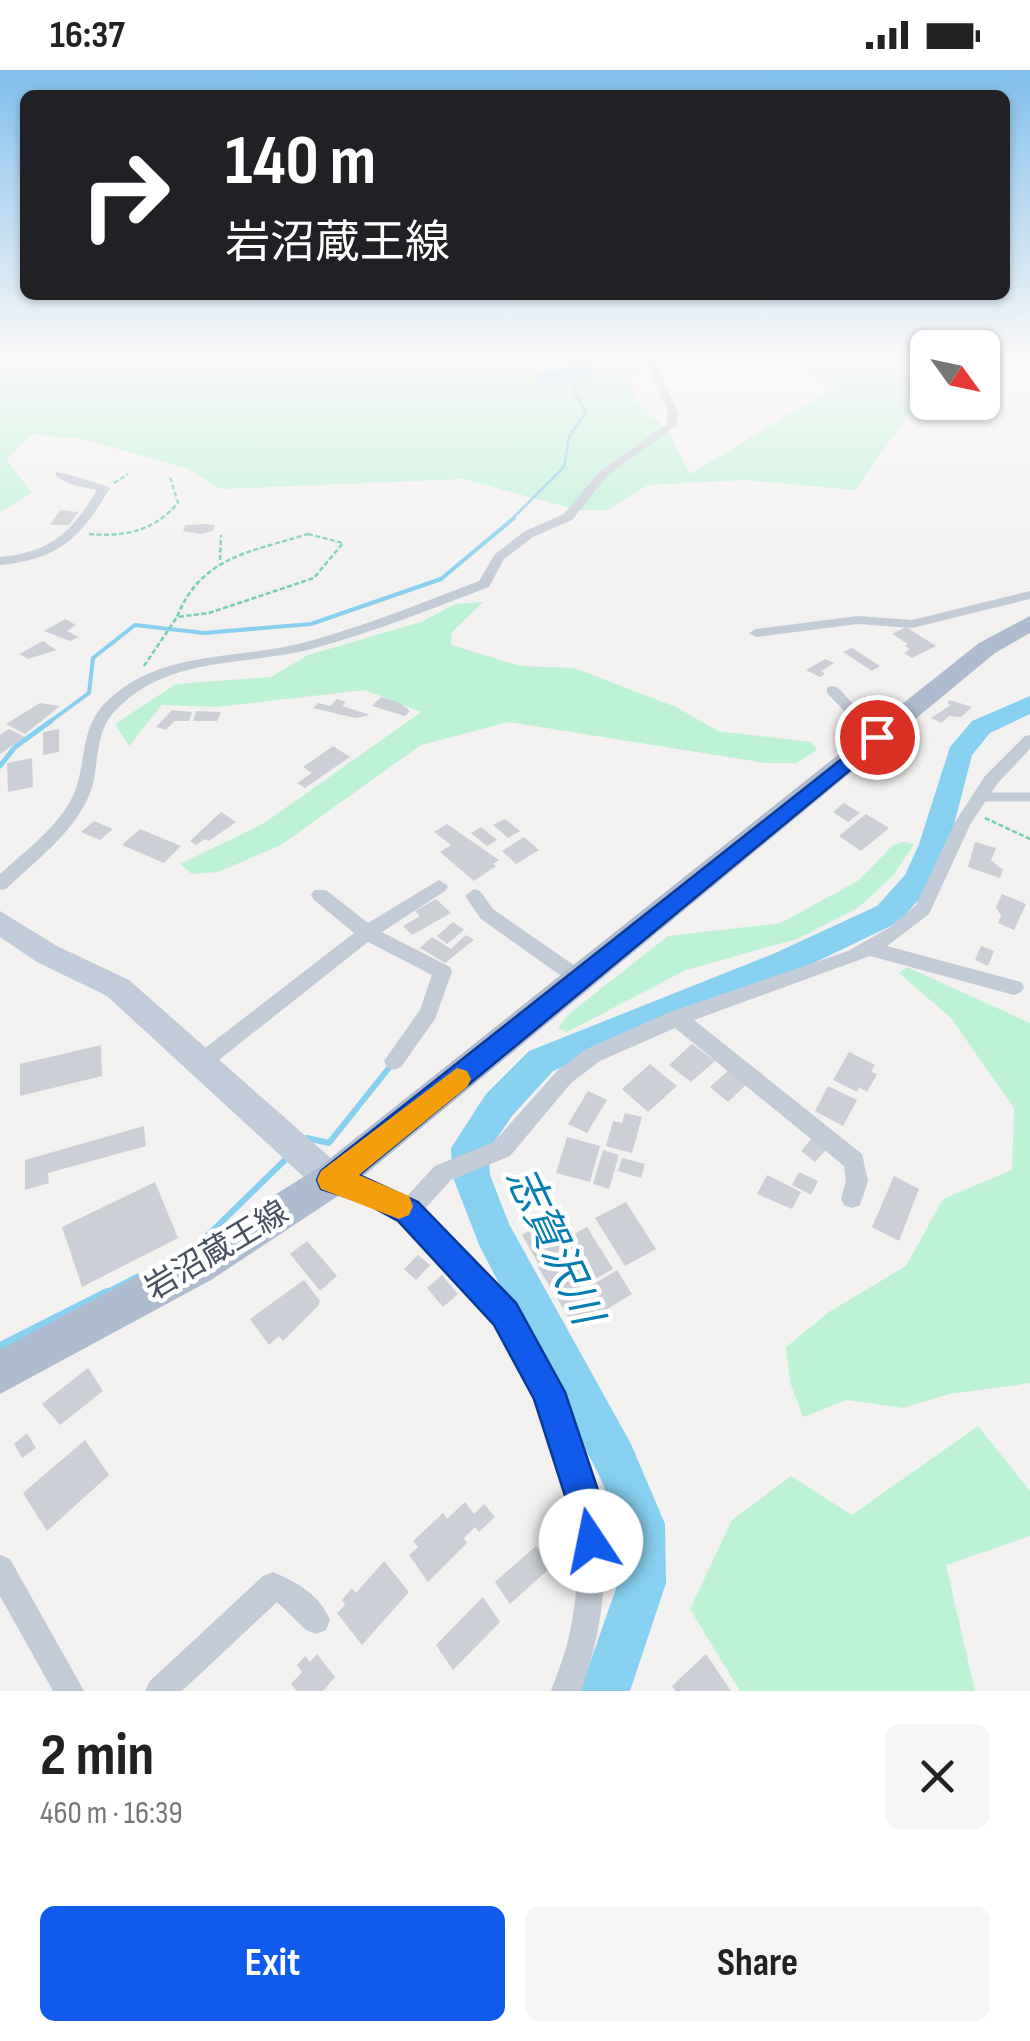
<!DOCTYPE html>
<meta charset="utf-8">
<style>
body{margin:0;font-family:"Sofia Sans Condensed","Noto Sans JP",sans-serif;background:#f6f6f6;color:#222;height:100vh;display:flex;flex-direction:column;font-size:38px;white-space:nowrap}
*{box-sizing:border-box;margin:0}
p{font-size:32px;color:#767676}
.icon{flex:none;width:55px;height:55px;fill:none;stroke:currentColor;stroke-width:2;stroke-linecap:round;stroke-linejoin:round}
.map{position:relative;height:1621px;overflow:hidden}
.sheet{display:flex;flex-direction:column;background:#fff;flex:1}
.sheet>*{flex:none}
.guide{position:absolute;left:20px;top:20px;width:990px;height:210px;border-radius:15px;box-shadow:0 2px 8px #0004;background:#202124;color:#fff;overflow:hidden}
.needle{width:65px;rotate:123deg}
.tools{position:absolute;left:910px;top:260px;display:grid;gap:20px}
.tools a{display:grid;place-items:center;width:90px;height:90px;border-radius:15px;background:#fff;box-shadow:0 2px 8px #0004;font-size:50px}
.pin{position:absolute;display:grid;place-items:center;width:85px;height:85px;color:#fff;margin:-42px;border:5px solid #fff;border-radius:50%;box-shadow:0 2px 10px #0007}
.me{position:absolute;width:110px;margin:-55px;rotate:349deg;stroke-linejoin:round;filter:drop-shadow(0 0 8px #0008)}
.turn{display:flex;align-items:center;gap:35px;height:210px;padding:0 40px;font-size:45px}
.turn .icon{width:130px;height:130px;stroke-width:2.5}
.turn b{display:block;font-size:70px;line-height:85px}
.round{display:grid;place-items:center;flex:none;width:105px;height:105px;border-radius:15px;background:#f6f6f6}
.head{display:flex;align-items:center;justify-content:space-between;height:170px;padding:0 40px}
h1{font-size:60px;font-weight:700;line-height:75px}
.cta{display:flex;gap:20px;margin-top:auto;padding:20px 40px}
.cta a{flex:1;height:115px;border-radius:15px;background:#105aec;color:#fff;font-size:40px;font-weight:700;line-height:115px;text-align:center}
.cta a+a{background:#f6f6f6;color:#222}
.status{display:flex;justify-content:space-between;align-items:center;height:70px;padding:0 50px;background:#fff;direction:ltr}
.status svg{height:28px;fill:currentColor}
.map>svg:first-child{display:block}
</style>
<div class="status"><b>16:37</b><svg viewBox="0 0 49 12"><path d="M0 12V9h3v3zM5 12V6h3v6zM10 12V3h3v9zM15 12V0h3v12zM26 1h20v11H26zM47 4h2v5h-2z"/></svg></div>
<div class="map">
<svg width="1030" height="1621" viewBox="0 0 1030 1621">
<rect width="100%" height="100%" fill="#f3f0f0"/>
<!-- green -->
<g fill="#bdf2d7">
<polygon points="0,287 664,287 632,310 634,329 668,361 690,404 836,316 773,287 925,287 917,333 855,420 745,410 648,415 608,440 577,440 463,409 221,419 186,398 86,370 33,364 6,389 32,423 0,442"/>
<polygon points="483,532 452,562 451,575 521,596 574,598 676,637 718,661 811,672 817,680 796,693 766,693 509,652 421,675 281,775 218,802 192,804 180,794 263,754 421,642 365,620 217,637 162,635 129,676 115,654 176,614 271,607 308,585 421,552 455,534"/>
<polygon points="903,772 914,774 893,806 858,838 797,869 686,900 567,962 558,958 570,943 668,866 781,853 859,810 893,775"/>
<polygon points="907,897 1030,953 1030,1313 949,1324 903,1338 847,1330 803,1347 790,1312 786,1277 829,1242 906,1196 943,1129 1012,1100 1014,1038 951,948 899,903"/>
<polygon points="978,1356 1030,1421 1030,1466 946,1495 975,1621 740,1621 690,1539 732,1450 791,1406 852,1445"/>
</g>
<!-- water -->
<polygon fill="#88d0f0" points="590,294 598,306 592,309 540,315 532,302"/>
<g fill="none" stroke-linecap="round" stroke-linejoin="round">
<!-- stream-far4 -->
<polyline stroke="#88d0f0" stroke-width="2.5" points="511,450 564,397 569,367 586,342 572,319 580,308"/>
<!-- stream-far3 -->
<polyline stroke="#88d0f0" stroke-width="4" points="48,653 89,623 93,588 135,555 204,563 311,554 441,509 514,448"/>
<!-- stream-far2 -->
<polyline stroke="#88d0f0" stroke-width="5" points="0,696 15,677 51,651"/>
<!-- stream-far1 -->
<g stroke="#88d0f0" stroke-width="6">
<polyline points="307,1068 329,1073 392,994"/>
<polyline points="200,1173 287,1088"/>
<polyline points="102,1225 137,1207"/>
</g>
<!-- stream -->
<polyline stroke="#88d0f0" stroke-width="8" points="0,1276 107,1222"/>
<!-- river -->
<polygon fill="#88d0f0" fill-rule="evenodd" points="1030,626 1030,644 990,663 972,685 949,774 928,819 899,852 795,902 553,1001 512,1046 488,1081 490,1105 509,1154 631,1374 665,1454 666,1513 630,1621 580,1621 618,1513 619,1454 599,1405 480,1177 452,1105 451,1078 486,1024 529,981 773,884 877,836 905,805 919,774 950,677 972,651"/>
</g>
<!-- building -->
<g fill="#cccfd5">
<polygon points="60,440 78,442 69,455 50,455"/>
<polygon points="205,454 215,455 213,461 201,464 183,461 185,455"/>
<polygon points="65,549 76,555 67,561 78,567 70,571 44,561"/>
<polygon points="906,557 936,576 912,588 904,583 910,579 905,576 908,574 892,564"/>
<polygon points="43,571 56,580 28,589 19,584"/>
<polygon points="852,578 880,596 872,601 843,582"/>
<polygon points="825,589 834,593 821,601 825,604 820,607 806,600"/>
<polygon points="381,627 400,633 410,641 405,646 372,636"/>
<polygon points="337,629 346,632 342,636 370,645 355,648 313,638 318,633 330,636"/>
<polygon points="950,630 972,637 961,647 949,646 941,653 931,648 951,635 947,633"/>
<polygon points="40,633 60,636 25,664 6,654"/>
<polygon points="172,640 192,642 189,651 174,651 166,660 156,657"/>
<polygon points="196,641 221,642 217,651 193,651"/>
<polygon points="9,659 25,667 0,684 0,665"/>
<polygon points="59,659 59,682 43,685 43,662"/>
<polygon points="333,676 350,687 305,718 297,713 312,703 303,697"/>
<polygon points="32,688 33,717 8,722 7,693"/>
<polygon points="844,733 860,743 848,752 833,742"/>
<polygon points="221,742 236,752 209,771 205,769 196,775 190,771"/>
<polygon points="866,744 889,758 861,781 839,766"/>
<polygon points="505,749 520,761 508,768 493,755"/>
<polygon points="94,751 113,759 100,770 81,762"/>
<polygon points="447,754 499,790 493,794 496,796 474,811 440,782 451,775 434,762"/>
<polygon points="481,757 497,770 487,776 471,763"/>
<polygon points="140,759 181,776 164,793 122,775"/>
<polygon points="524,767 539,780 516,794 502,781"/>
<polygon points="975,772 996,778 991,790 1003,800 1000,808 968,797"/>
<polygon points="1002,824 1026,834 1014,860 998,853 1001,846 996,837"/>
<polygon points="436,829 451,843 412,865 403,856 420,846 415,841"/>
<polygon points="453,852 464,860 447,874 437,866"/>
<polygon points="466,865 474,870 445,893 420,878 432,867 451,879"/>
<polygon points="981,876 994,881 988,896 975,890"/>
<polygon points="692,974 715,991 691,1012 669,995"/>
<polygon points="101,975 102,1006 20,1026 20,994"/>
<polygon points="849,982 875,995 871,1002 877,1004 867,1022 859,1017 857,1022 833,1010"/>
<polygon points="650,994 677,1016 648,1042 622,1019"/>
<polygon points="729,1000 747,1014 728,1032 710,1017"/>
<polygon points="828,1016 857,1030 843,1056 815,1041"/>
<polygon points="588,1021 607,1030 587,1063 568,1054"/>
<polygon points="625,1043 642,1047 632,1083 606,1076 613,1051 622,1053"/>
<polygon points="144,1056 146,1076 48,1103 49,1113 25,1120 25,1090"/>
<polygon points="567,1067 600,1076 590,1112 556,1103"/>
<polygon points="812,1068 827,1079 815,1092 801,1081"/>
<polygon points="603,1080 619,1085 609,1119 593,1114"/>
<polygon points="622,1088 645,1094 641,1108 618,1101"/>
<polygon points="799,1102 818,1111 811,1125 792,1115"/>
<polygon points="767,1105 801,1122 792,1139 757,1124"/>
<polygon points="894,1106 919,1119 899,1171 872,1157"/>
<polygon points="155,1112 178,1168 82,1217 62,1157"/>
<polygon points="626,1132 656,1179 625,1196 595,1148"/>
<polygon points="545,1152 563,1180 538,1193 522,1165"/>
<polygon points="587,1157 613,1199 585,1215 560,1172"/>
<polygon points="307,1171 337,1206 320,1221 290,1184"/>
<polygon points="560,1184 597,1244 575,1258 538,1197"/>
<polygon points="418,1185 430,1195 416,1210 404,1199"/>
<polygon points="617,1200 632,1224 599,1244 584,1220"/>
<polygon points="442,1205 458,1224 443,1237 427,1218"/>
<polygon points="304,1210 320,1231 318,1236 283,1271 279,1266 269,1275 250,1249"/>
<polygon points="88,1298 103,1321 60,1355 42,1334"/>
<polygon points="27,1363 36,1378 22,1388 14,1374"/>
<polygon points="85,1370 109,1405 47,1461 23,1423"/>
<polygon points="465,1432 474,1444 484,1434 495,1447 479,1462 475,1457 464,1468 467,1473 428,1512 409,1485 418,1477 413,1471 443,1443 447,1449"/>
<polygon points="564,1439 572,1455 556,1464 548,1448"/>
<polygon points="536,1476 550,1498 510,1534 495,1512"/>
<polygon points="384,1491 409,1522 362,1575 337,1543 345,1535 342,1530 352,1518 356,1523"/>
<polygon points="483,1527 500,1552 453,1600 436,1575"/>
<polygon points="317,1584 335,1607 323,1621 297,1621 291,1614 302,1602 297,1595 305,1586 310,1592"/>
<polygon points="706,1584 731,1621 675,1621 672,1616"/>
</g>
<g fill="none" stroke-linecap="round" stroke-linejoin="round">
<!-- path -->
<g stroke="#73d1ad" stroke-width="2.5" stroke-dasharray="5 2.5" stroke-linecap="butt">
<polyline points="114,413 128,404"/>
<path d="M89,464c36,3 65,-3 89,-31l-8,-26"/>
<path d="M308,464l35,9 -29,35 -105,35 -32,4c24,-61 74,-65 131,-83z"/>
<polyline points="220,490 221,465"/>
<polyline points="144,596 177,547"/>
<polyline points="985,748 1030,769"/>
</g>
<!-- lane -->
<polyline stroke="#c3cbd6" stroke-width="9" points="979,727 1030,727"/>
<!-- street -->
<g fill="#c3cbd6" fill-rule="evenodd">
<path d="M643,287h10l25,55 -1,13 -69,50 -36,45 -39,17 -29,22 -15,28c-58,22 -115,45 -174,61 -69,19 -147,6 -200,63 -23,24 -14,59 -27,87 -17,37 -53,63 -82,91l-6,1v-16c25,-23 58,-47 73,-78 14,-31 6,-66 32,-93 55,-55 131,-42 201,-61 59,-16 116,-39 173,-61l16,-27 30,-23 39,-17 36,-43 67,-47 1,-12z"/>
<path d="M56,402c5,0 49,13 54,16 -30,50 -50,71 -110,77v-8c51,-5 71,-24 97,-67l-28,-6 -13,-8z"/>
<polygon points="1030,521 1030,529 912,558 858,554 756,567 749,563 756,559 858,546 912,550"/>
<polygon points="832,616 837,617 882,664 885,667 882,670 872,670 827,623 827,617"/>
<path d="M1030,665v14l-33,35 -26,39 -42,91 -42,32 134,36 3,5 -3,5 -7,3 -144,-39 -176,64 168,134 6,27 -8,24 -8,3 -8,-3 -3,-7 5,-17 -2,-15 -169,-138 -75,33 -29,22 -61,73 -59,24 -29,32c111,88 197,245 180,390 -3,31 -11,59 -21,89h-30c5,-14 11,-29 15,-43 30,-108 -6,-232 -66,-321 -11,-17 -27,-31 -41,-46 -23,-27 -48,-54 -79,-72 -18,-10 -37,-14 -57,-22l-3,-7 3,-7c23,-8 61,14 81,26l31,-33 59,-24 63,-71 29,-22 84,-37 178,-61 42,-24 26,-22 39,-83 30,-46 40,-40z"/>
<polygon points="439,810 448,816 445,821 382,862 450,897 452,902 435,949 401,997 394,1000 387,997 384,991 420,940 432,905 368,872 210,997 203,1000 196,997 193,991 196,985 354,863 314,830 311,825 314,820 326,820 368,853"/>
<polygon points="474,819 480,821 493,839 588,905 590,910 588,915 581,918 574,915 481,849 465,826"/>
<polygon points="0,1485 10,1489 84,1621 53,1621 0,1526"/>
<path d="M273,1502c24,10 47,23 57,48l-4,10 -10,4 -10,-4 -29,-28 -95,89h-37l5,-10 113,-105z"/>
</g>
<!-- secondary -->
<polygon fill="#c2cbda" fill-rule="evenodd" points="0,841 57,876 129,910 343,1099 348,1110 343,1121 331,1126 319,1121 107,926 37,892 0,867"/>
<!-- primary -->
<polygon fill="#afbcd0" fill-rule="evenodd" points="1030,546 1030,563 995,583 344,1122 211,1210 0,1324 0,1280 183,1182 318,1098 979,573"/>
</g>
<!-- sky -->
<linearGradient id="sky" x2="0" y2="1"><stop stop-color="#81bfeb"/><stop offset="0.56" stop-color="#faf8f8"/><stop offset="1" stop-color="#faf8f8" stop-opacity="0"/></linearGradient>
<rect width="1030" height="514" fill="url(#sky)"/>
<!-- route -->
<polygon fill="#105aec" stroke="#0a3a99" stroke-width="2.5" points="877,661 887,667 884,672 359,1105 418,1132 516,1233 565,1322 604,1438 609,1471 603,1484 591,1489 578,1484 569,1438 534,1329 494,1255 398,1151 365,1133 321,1119 317,1110 321,1101"/>
<!-- slow -->
<polygon fill="#f59e0b" points="457,998 467,1001 471,1009 467,1017 359,1105 409,1126 413,1136 409,1145 399,1149 321,1119 317,1110 321,1101"/>
<g text-anchor="middle" dominant-baseline="central" stroke-width="9" stroke-linejoin="round" paint-order="stroke">
<!-- street labels -->
<g font-size="32" fill="#47515f" stroke="#fff">
<text transform="translate(217 1181) rotate(-31)">岩沼蔵王線</text>
</g>
<!-- near-water labels -->
<g font-size="42" font-style="italic" fill="#057db3" stroke="#fff">
<text transform="translate(553 1176) rotate(65)">志賀沢川</text>
</g>
</g>
</svg>
<div class="tools">
<a><svg class="needle" viewBox="-14 -14 28 28"><path d="M0-13l5 13h-10z" fill="#e53935"/><path d="M0 13l5-13h-10z" fill="#767676"/></svg></a>
</div>
<div class="pin" style="left:877px;top:667px;background:#d93025"><svg class="icon" aria-label="arrive" viewBox="0 0 24 24"><path d="M6 21V4h12l-3 4 3 4H6"/></svg></div>
<svg class="me" style="left:591px;top:1471px" viewBox="-20 -20 40 40"><circle r="19" fill="#fff"/><path d="M0-13L10 11 0 6-10 11z" fill="#105aec"/></svg>
<div class="guide">
<div class="turn"><svg class="icon" aria-label="right" viewBox="0 0 24 24"><path d="M7 20v-9h11M14 6l5 5-5 5"/></svg><div><b>140 m</b>岩沼蔵王線</div></div>
</div>
</div>
<section class="sheet">
<div class="head"><div><h1>2 min</h1><p>460 m · 16:39</p></div><a class="round"><svg class="icon" aria-label="close" viewBox="0 0 24 24"><path d="M6 6l12 12M18 6L6 18"/></svg></a></div>
<div class="cta"><a>Exit</a><a>Share</a></div>
</section>
